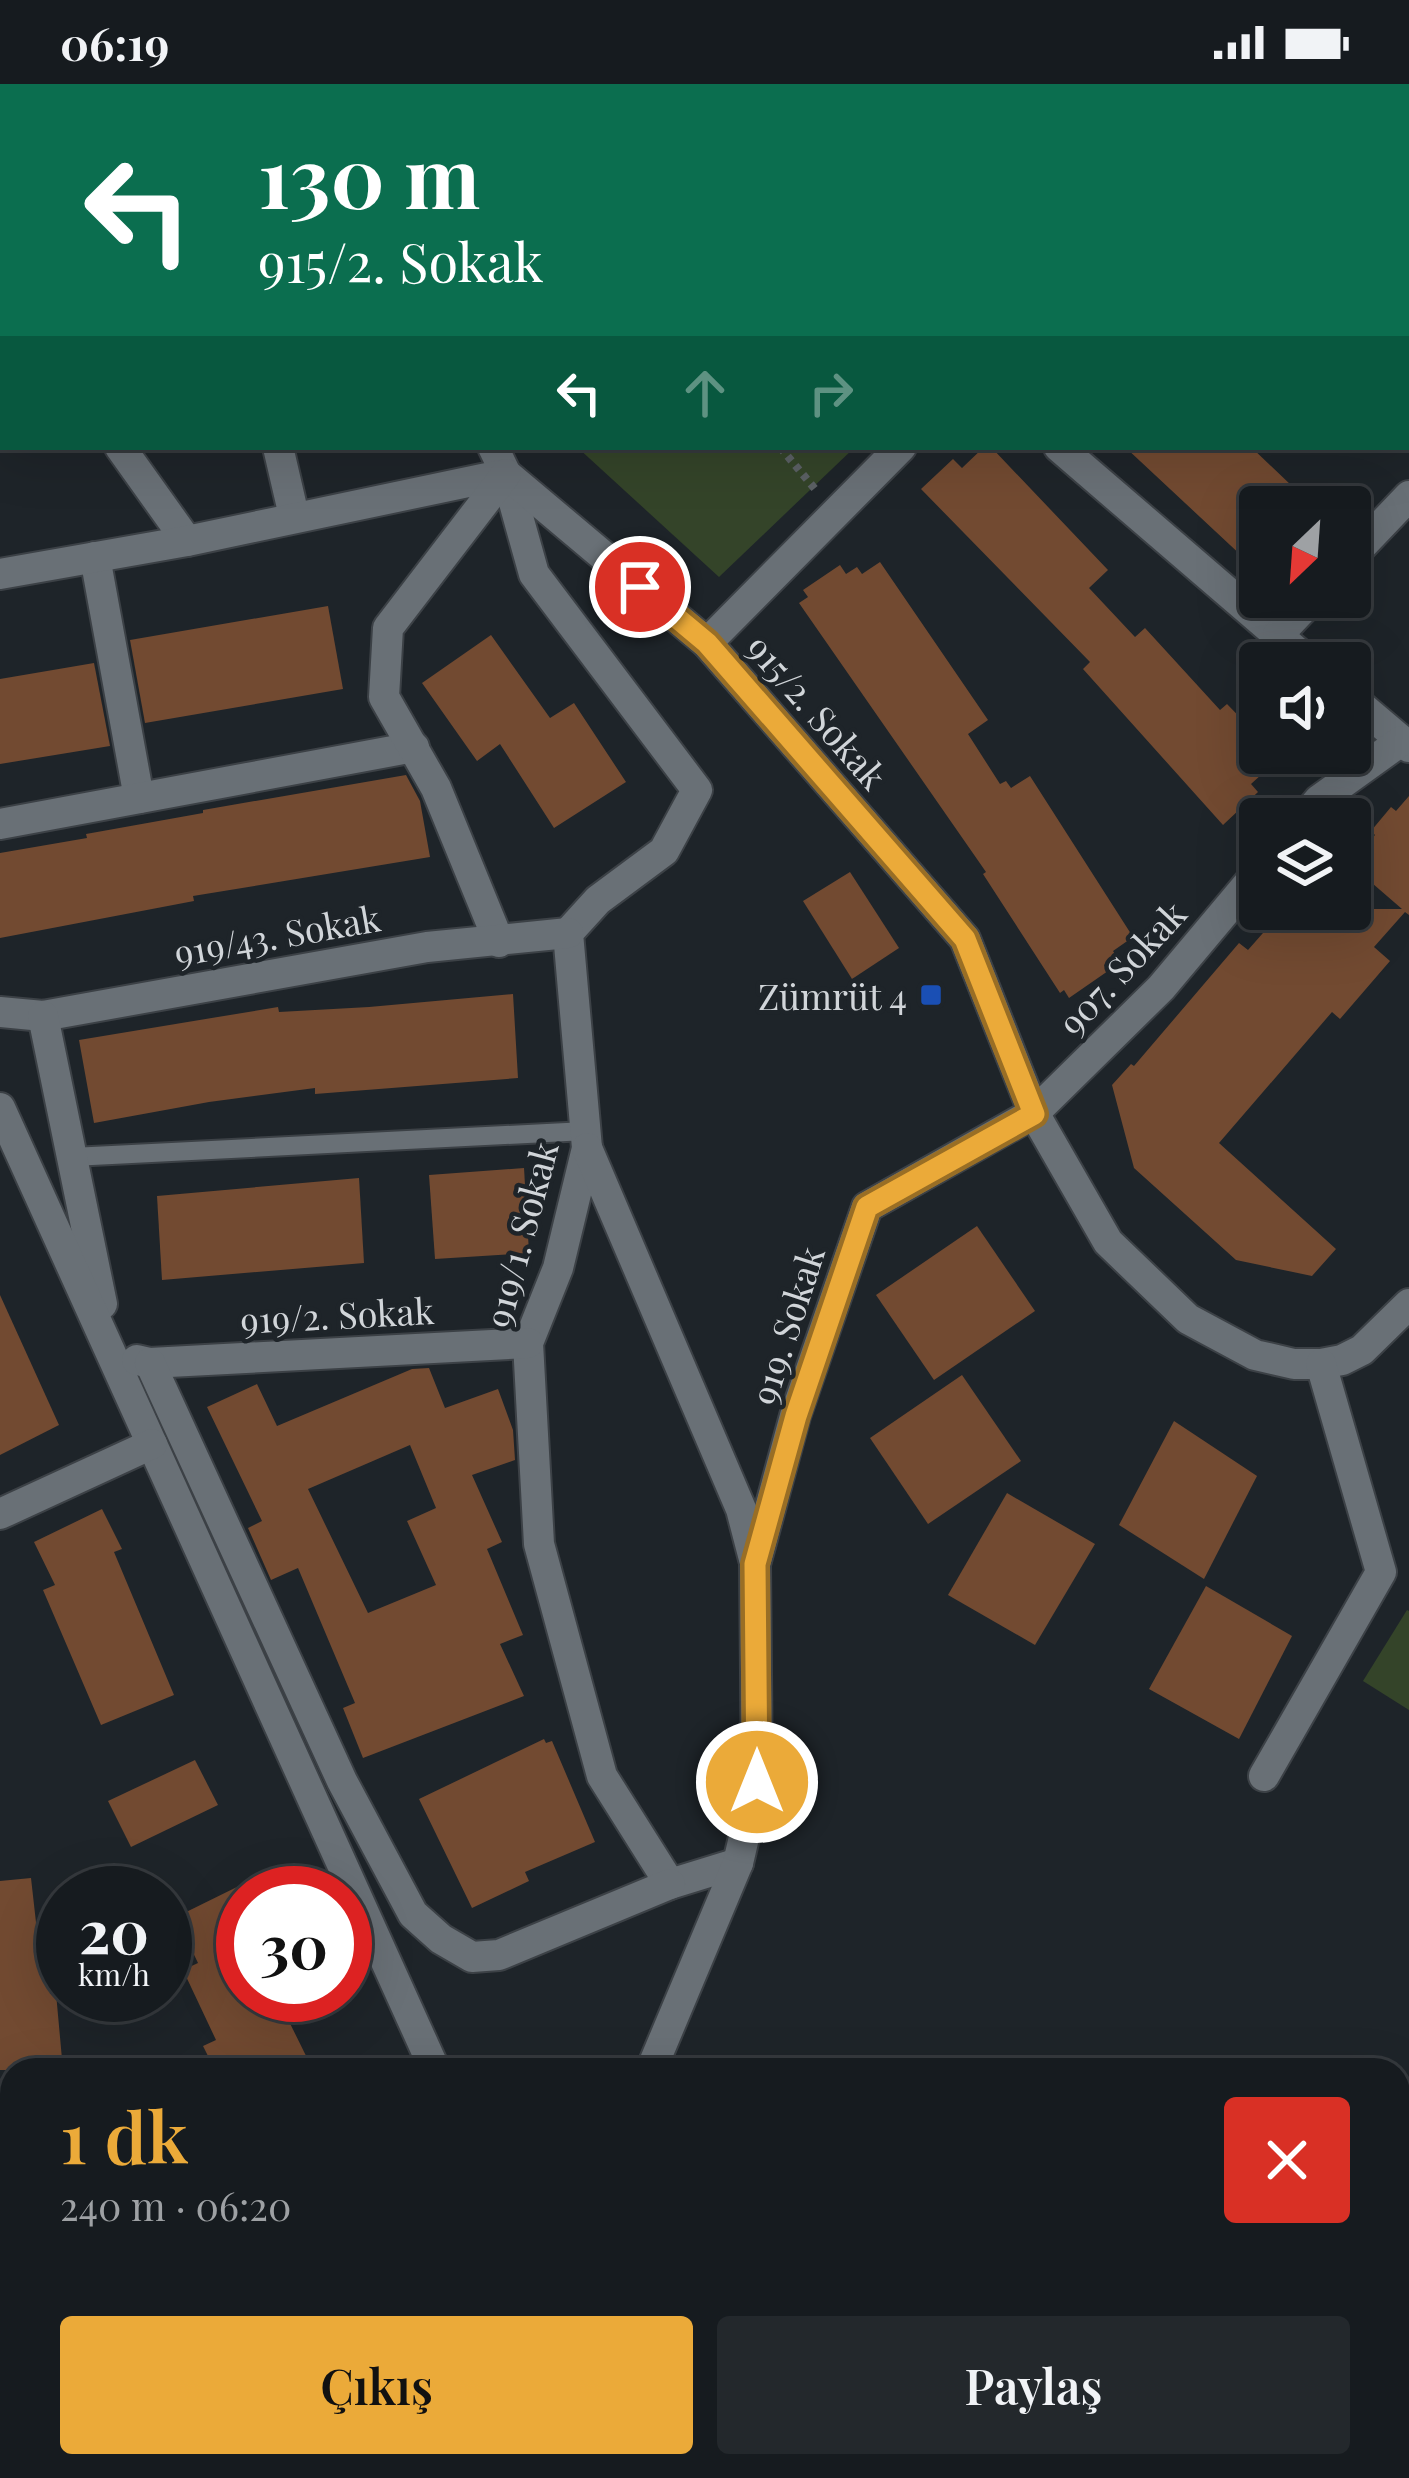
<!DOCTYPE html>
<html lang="tr">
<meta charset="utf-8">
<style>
body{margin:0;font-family:"Playfair Display",serif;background:#23282c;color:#f1f3f6;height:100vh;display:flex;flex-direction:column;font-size:45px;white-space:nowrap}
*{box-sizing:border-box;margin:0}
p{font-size:39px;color:#9ea1a4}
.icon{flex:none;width:66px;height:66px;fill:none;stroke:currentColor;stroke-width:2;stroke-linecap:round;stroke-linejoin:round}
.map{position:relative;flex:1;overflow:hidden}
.sheet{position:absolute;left:0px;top:1974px;width:1410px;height:420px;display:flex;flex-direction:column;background:#161b1f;border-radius:36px 36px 0 0;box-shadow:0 12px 48px #0002,0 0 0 3px #35393d}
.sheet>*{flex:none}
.hud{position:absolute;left:0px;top:0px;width:1410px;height:366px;box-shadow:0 12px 48px #0002,0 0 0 3px #35393d;background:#0b6e4f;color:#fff;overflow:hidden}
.needle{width:78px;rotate:205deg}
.fabs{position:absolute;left:1239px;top:402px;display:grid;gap:24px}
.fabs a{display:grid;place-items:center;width:132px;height:132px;border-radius:12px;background:#161b1f;box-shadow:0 12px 48px #0002,0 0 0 3px #35393d;font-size:60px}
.speed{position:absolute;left:36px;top:1782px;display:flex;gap:24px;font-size:60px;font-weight:700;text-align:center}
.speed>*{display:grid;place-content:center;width:156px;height:156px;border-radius:50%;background:#161b1f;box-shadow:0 12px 48px #0002,0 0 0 3px #35393d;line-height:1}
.speed small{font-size:30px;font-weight:400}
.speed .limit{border:18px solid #d22;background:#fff;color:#111}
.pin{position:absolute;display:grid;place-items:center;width:102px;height:102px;color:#fff;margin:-51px;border:6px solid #fff;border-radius:50%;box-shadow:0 3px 12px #0007}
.me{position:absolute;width:132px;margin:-66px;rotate:0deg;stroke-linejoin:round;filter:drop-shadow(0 0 9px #0008)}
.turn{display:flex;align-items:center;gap:42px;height:252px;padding:0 60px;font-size:54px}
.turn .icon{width:156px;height:156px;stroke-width:2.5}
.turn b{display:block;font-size:84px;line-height:102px}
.lanes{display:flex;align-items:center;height:114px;padding:0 60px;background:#0003;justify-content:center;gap:60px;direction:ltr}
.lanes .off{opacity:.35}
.round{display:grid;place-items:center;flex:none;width:126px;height:126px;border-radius:12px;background:#23282c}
.head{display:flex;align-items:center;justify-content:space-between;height:204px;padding:0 60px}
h1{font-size:72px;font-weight:600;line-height:90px;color:#ebaa39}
.cta{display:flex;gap:24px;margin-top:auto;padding:24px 60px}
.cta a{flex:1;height:138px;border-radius:12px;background:#ebaa39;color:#111;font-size:48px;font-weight:600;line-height:138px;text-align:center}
.cta a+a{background:#23282c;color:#f1f3f6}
.status{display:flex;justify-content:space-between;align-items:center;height:84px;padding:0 60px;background:#161b1f;direction:ltr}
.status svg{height:33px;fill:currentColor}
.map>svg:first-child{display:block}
</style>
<div class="status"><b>06:19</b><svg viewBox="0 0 49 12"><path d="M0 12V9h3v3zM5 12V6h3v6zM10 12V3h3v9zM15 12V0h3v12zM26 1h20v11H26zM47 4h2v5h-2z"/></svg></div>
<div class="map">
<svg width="1409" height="2394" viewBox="0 0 1409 2394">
<rect width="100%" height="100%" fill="#1e2429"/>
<!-- green -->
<g fill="#344429">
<polygon points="346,0 641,0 642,3 347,3"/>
<polygon points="577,363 855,363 719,493"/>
<polygon points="1407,1526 1409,1527 1409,1626 1363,1597"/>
<polygon points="12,2311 12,2382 570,2382 568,2394 0,2394 0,2314"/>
</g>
<!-- building -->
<g fill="#724a31" fill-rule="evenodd">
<polygon points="984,363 991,363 1108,486 1089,504 1135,553 1145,544 1220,626 1227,620 1260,654 1260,669 1273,669 1257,685 1262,690 1251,700 1258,708 1223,741 1083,585 1090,578 921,405 953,375 962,384"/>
<polygon points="1125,363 1251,363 1314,423 1260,423 1260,459 1245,475"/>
<polygon points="880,478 988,636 968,650 1000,700 1006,697 1011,704 1030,692 1133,853 1113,867 1116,872 1104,881 1108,887 1069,914 1064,906 1060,909 983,790 986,788 799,519 808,513 803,506 840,481 846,490 857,483 862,490"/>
<polygon points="328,522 343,605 145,639 130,556"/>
<polygon points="491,551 550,634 574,619 626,698 554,744 500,660 477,677 422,599"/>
<polygon points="94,579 110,662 0,680 0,595"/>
<polygon points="406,691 420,717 430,773 193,812 194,817 0,854 0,769 87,754 86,750 203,729 203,726"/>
<polygon points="1409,712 1409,831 1405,828 1374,863 1390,877 1340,935 1332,928 1219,1059 1336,1165 1312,1192 1236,1176 1134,1084 1112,1001 1131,980 1134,982 1239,859 1248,866 1284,825 1402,825 1350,780 1375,751 1371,747 1391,723 1396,727"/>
<polygon points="850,788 899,864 852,895 803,817"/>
<polygon points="513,910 518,994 315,1010 315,1004 209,1018 94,1039 79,956 278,923 279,928 369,923"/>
<polygon points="524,1084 529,1169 435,1175 429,1091"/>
<polygon points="359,1094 364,1179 162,1196 157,1112"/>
<polygon points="977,1142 1035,1227 934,1296 876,1211"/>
<polygon points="0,1211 59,1341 0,1371"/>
<path d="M429,1284l16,40 53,-19 15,41 2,30 -43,15 30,67 -15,7 36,86 -23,9 24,52 -161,62 -20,-50 12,-5 -57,-135 -27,12 -23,-52 14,-7 -55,-114 50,-23 20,42 135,-57zM410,1361l26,63 -29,13 29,64 -68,28 -60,-124z"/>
<polygon points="962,1291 1021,1377 928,1440 870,1354"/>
<polygon points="1174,1337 1257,1392 1204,1495 1119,1441"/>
<polygon points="1007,1409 1095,1460 1035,1561 948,1511"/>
<polygon points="102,1425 122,1465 114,1468 174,1611 101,1641 43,1506 55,1501 34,1458"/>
<polygon points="1206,1502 1292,1552 1239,1655 1149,1605"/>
<polygon points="544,1655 546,1659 552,1657 595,1758 525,1788 529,1797 472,1824 419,1715"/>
<polygon points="195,1676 218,1721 131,1763 108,1717"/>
<polygon points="31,1794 39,1865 46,1865 50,1910 56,1909 63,1986 0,1986 0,1797"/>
<polygon points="243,1800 243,1911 276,1911 313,1986 215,1986 203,1962 216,1956 183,1886 198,1879 176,1833"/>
</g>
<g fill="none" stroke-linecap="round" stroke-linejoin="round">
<!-- service casing -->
<g stroke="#3c4146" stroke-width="22">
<g id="service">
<polyline points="72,1073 586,1047"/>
<polyline points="312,2394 312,2382"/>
</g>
</g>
<!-- minor casing -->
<g stroke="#3c4146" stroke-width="34">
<g id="minor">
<polyline points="65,0 67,3"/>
<polyline points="321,0 323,3"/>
<polyline points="661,0 661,3"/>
<polyline points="1347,0 1351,3"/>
<polyline points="1407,43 1409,45"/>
<polyline points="0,195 3,199"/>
<polyline points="120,363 187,457"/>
<polyline points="278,363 294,432"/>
<polyline points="493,363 506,390 534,490 697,706 664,767 598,816 568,849 587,1064 558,1184 528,1259 539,1460 602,1692 670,1800 738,1779"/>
<polyline points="1059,363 1310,579"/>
<polyline points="506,390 707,559 965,855 1034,1029 1108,1158 1188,1235 1255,1271 1294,1280 1321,1280 1342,1276 1362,1266 1409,1220"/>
<polyline points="95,473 139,714"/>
<polyline points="1350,474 1409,412"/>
<polyline points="0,490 187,457 506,390"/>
<polyline points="1278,551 1314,513"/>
<polyline points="707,559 901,363"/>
<polyline points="1350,613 1409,663"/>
<polyline points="1303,735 1319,716 1401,657"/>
<polyline points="0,740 414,663"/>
<polyline points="499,858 436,704 384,613 388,544 506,390"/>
<polyline points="0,928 43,932 427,863 568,849"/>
<polyline points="43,932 102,1220"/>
<polyline points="0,1024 435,1986"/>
<polyline points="587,1064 741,1425 754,1475"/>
<polyline points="137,1276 150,1279 528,1259"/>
<polyline points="150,1279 342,1697 413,1830 441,1855 472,1873 499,1871 670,1800"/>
<polyline points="0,1430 152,1360"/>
<polyline points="1264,1692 1381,1488 1321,1280"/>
<polyline points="651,1986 738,1779 757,1698 755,1480 795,1332 867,1123 1034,1029 1161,904 1260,786"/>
<polyline points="0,2285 12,2281"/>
</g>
</g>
<!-- path -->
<g stroke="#5b6064" stroke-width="8" stroke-dasharray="6 6" stroke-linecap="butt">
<polyline points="481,0 483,3"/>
<polyline points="557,3 560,0"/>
<polyline points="780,363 815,405"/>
<polyline points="535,2394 538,2382"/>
</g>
<!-- service -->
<use href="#service" stroke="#697076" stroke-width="18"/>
<!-- minor -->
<use href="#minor" stroke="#697076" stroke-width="30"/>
</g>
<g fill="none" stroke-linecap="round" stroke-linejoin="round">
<!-- route casing -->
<g stroke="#996e25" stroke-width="30">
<polyline id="route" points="640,503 707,559 965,855 1034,1030 867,1123 796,1332 755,1480 757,1698"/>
</g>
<!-- route -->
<use href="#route" stroke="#ebaa39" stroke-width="21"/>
</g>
<!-- markers -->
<rect fill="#1a4fb4" stroke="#1e2429" stroke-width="4.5" x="919" y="899" width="24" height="24" rx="6"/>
<g text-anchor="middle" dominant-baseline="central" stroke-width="9" stroke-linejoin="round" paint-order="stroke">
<!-- street labels -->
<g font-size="36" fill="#d1d5d9" stroke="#1e2429">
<text transform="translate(818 627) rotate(49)">915/2. Sokak</text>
<text transform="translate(277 850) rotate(-10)">919/43. Sokak</text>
<text transform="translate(1121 883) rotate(-47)">907. Sokak</text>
<text transform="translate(520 1150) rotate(-75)">919/1. Sokak</text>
<text transform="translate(337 1230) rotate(-3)">919/2. Sokak</text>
<text transform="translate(786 1241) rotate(-72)">919. Sokak</text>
</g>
<!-- poi labels -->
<g font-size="36" fill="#d1d5d9" stroke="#1e2429" text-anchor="end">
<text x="907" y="911">Zümrüt 4</text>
</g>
</g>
</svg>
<div class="fabs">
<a><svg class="needle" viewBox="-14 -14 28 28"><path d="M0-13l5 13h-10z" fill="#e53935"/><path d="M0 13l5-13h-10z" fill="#9ea1a4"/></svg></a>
<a><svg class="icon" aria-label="sound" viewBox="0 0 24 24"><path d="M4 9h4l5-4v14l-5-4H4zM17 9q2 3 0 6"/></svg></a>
<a><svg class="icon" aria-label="layers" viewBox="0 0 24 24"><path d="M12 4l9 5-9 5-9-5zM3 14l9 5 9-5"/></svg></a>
</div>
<div class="speed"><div>20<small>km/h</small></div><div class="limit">30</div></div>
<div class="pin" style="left:640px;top:503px;background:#d93025"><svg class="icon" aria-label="arrive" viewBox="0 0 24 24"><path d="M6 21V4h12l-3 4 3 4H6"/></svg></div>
<svg class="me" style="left:757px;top:1698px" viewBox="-20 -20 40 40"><circle r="17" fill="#ebaa39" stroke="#fff" stroke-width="3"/><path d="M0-11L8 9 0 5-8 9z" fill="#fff"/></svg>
<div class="hud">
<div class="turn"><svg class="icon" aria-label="left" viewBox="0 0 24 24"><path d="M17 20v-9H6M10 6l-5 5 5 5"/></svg><div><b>130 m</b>915/2. Sokak</div></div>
<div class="lanes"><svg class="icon" aria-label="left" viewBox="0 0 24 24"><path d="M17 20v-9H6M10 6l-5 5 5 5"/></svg><svg class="icon off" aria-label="ahead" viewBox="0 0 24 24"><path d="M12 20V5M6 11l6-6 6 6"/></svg><svg class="icon off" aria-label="right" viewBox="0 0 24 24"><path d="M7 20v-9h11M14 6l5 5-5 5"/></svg></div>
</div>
<section class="sheet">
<div class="head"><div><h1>1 dk</h1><p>240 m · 06:20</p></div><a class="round" style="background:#d93025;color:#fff"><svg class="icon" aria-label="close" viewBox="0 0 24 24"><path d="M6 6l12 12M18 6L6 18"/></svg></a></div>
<div class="cta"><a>Çıkış</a><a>Paylaş</a></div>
</section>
</div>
